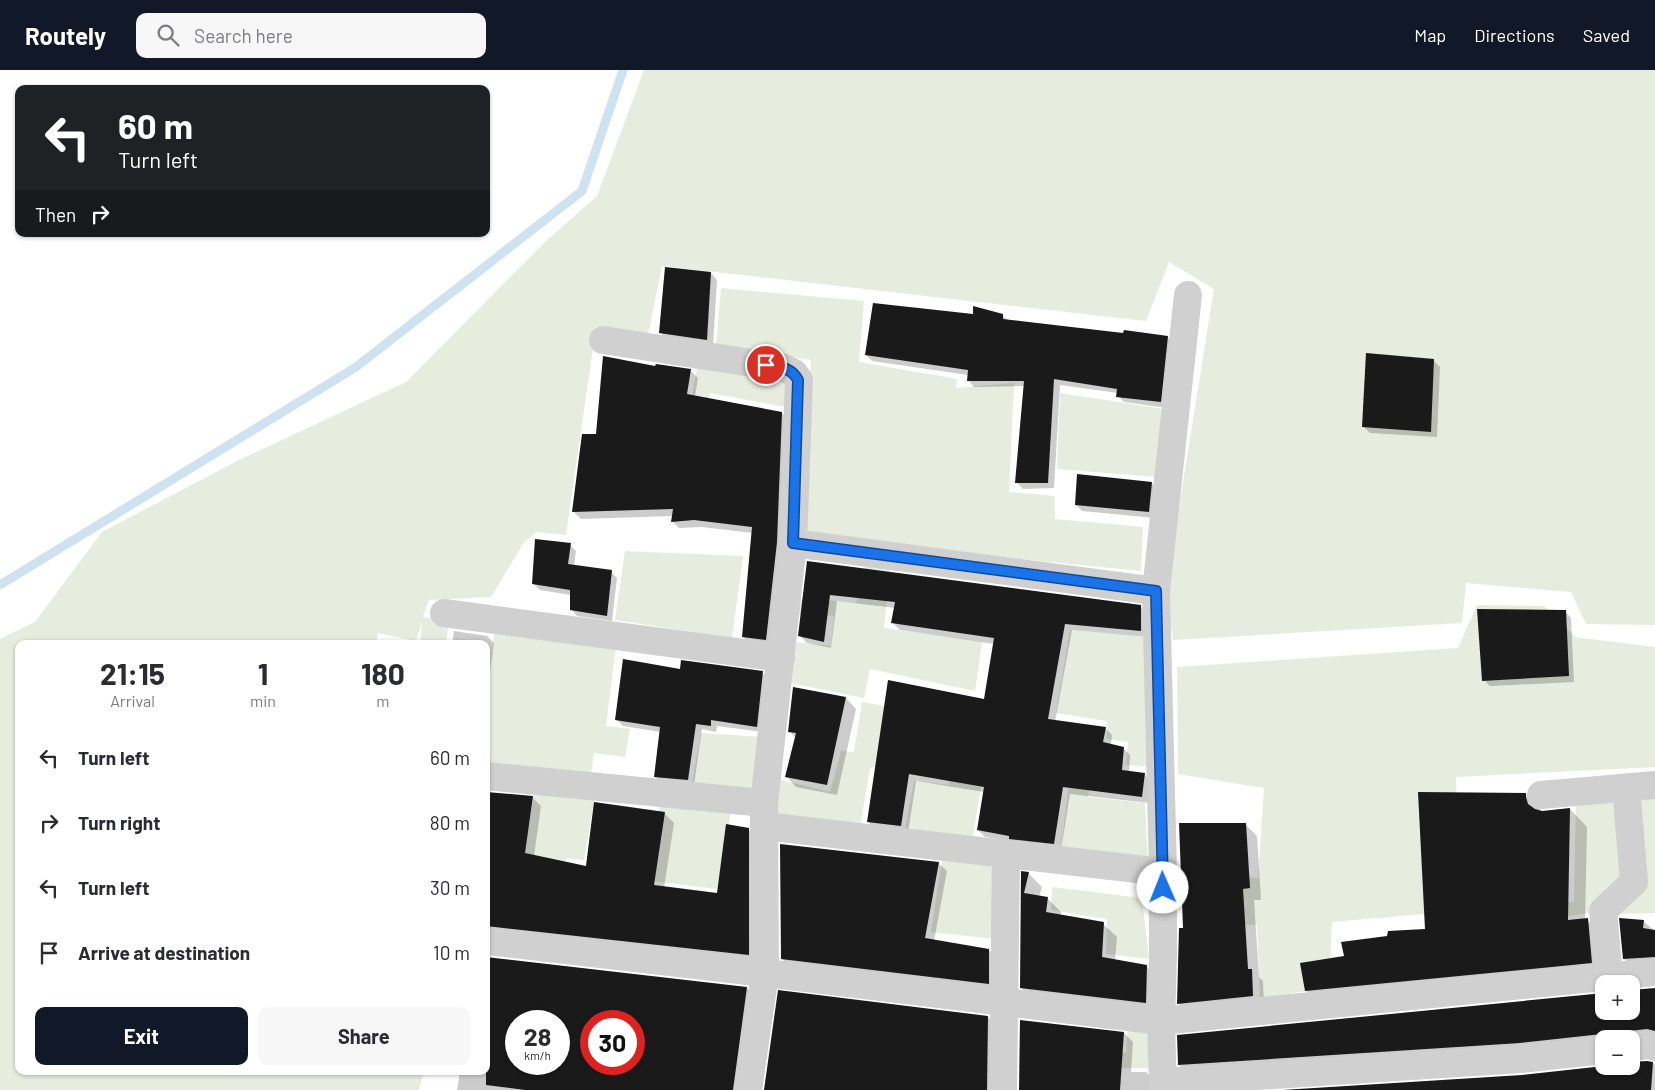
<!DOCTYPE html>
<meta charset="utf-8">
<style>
body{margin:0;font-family:Barlow,sans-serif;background:#f7f7f7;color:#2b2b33;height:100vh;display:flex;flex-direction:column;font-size:19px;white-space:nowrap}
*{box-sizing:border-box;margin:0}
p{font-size:16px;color:#7c7c81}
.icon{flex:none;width:28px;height:28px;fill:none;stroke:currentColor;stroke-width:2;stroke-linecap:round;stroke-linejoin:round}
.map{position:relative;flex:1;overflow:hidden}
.drawer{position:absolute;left:15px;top:570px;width:475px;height:435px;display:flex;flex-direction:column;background:#fff;border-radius:10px;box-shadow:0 1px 4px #0004}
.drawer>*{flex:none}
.guide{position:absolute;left:15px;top:15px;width:475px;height:152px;border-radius:10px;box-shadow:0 1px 4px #0004;background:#202124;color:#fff;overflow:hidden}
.tools{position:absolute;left:1595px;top:905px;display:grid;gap:10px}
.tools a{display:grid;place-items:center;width:45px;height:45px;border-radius:10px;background:#fff;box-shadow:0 1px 4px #0004;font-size:25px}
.speed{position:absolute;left:505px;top:940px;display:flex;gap:10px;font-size:25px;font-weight:700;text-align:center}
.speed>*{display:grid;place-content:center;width:65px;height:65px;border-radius:50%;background:#fff;box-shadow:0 1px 4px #0004;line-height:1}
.speed small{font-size:12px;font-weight:400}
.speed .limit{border:8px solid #d22;background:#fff;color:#111}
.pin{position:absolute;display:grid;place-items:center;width:42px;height:42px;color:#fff;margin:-21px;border:2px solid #fff;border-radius:50%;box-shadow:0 1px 5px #0007}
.me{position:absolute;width:55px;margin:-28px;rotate:359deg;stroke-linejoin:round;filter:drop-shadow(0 0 4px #0008)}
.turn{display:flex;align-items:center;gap:18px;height:105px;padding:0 20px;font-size:22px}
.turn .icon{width:65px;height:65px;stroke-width:2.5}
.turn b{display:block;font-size:35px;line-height:42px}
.then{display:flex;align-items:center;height:48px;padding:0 20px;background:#0003;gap:10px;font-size:19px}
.eta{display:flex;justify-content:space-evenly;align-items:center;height:85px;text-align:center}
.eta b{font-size:30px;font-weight:700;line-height:35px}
.primary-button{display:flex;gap:10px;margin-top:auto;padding:10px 20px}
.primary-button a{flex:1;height:58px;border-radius:10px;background:#111827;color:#fff;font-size:20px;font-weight:700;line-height:58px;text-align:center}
.primary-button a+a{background:#f7f7f7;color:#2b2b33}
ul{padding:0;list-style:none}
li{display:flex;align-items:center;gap:15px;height:65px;padding:0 20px}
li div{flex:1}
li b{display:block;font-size:19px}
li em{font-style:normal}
header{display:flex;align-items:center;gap:30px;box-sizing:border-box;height:70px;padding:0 25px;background:#111827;color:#fff}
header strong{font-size:24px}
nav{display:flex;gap:28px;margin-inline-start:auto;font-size:18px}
.search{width:350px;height:45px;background:#f7f7f7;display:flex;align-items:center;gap:12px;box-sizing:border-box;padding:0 18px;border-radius:10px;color:#7c7c81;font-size:19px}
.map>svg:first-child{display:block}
</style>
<header>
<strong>Routely</strong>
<div class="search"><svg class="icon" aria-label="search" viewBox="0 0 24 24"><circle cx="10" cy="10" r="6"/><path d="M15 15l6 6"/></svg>Search here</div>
<nav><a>Map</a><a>Directions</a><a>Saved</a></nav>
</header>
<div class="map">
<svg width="1655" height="1020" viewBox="0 0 1655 1020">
<rect width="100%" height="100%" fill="#fff"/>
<!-- green -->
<g fill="#e6ecde">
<polygon points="644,0 1655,0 1655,555 1586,554 1571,522 1466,513 1462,553 1173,570 1166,518 1214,219 1169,192 1146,251 662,196 648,265 596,257 566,465 537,462 524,472 491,527 429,530 423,547 449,551 446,574 420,574 422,551 416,571 378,563 376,574 19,574 19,1001 424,1001 419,1020 0,1020 0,569 35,552 102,462 237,391 406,312 545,172 597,126"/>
<polygon points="721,218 864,231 859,292 957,309 956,318 1014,313 1009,422 1055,426 1055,449 1143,457 1141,501 803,467 811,290 716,275"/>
<polygon points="698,293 786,308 791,338 710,323 706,349 688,347"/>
<polygon points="1060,323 1164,339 1157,407 1057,399"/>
<polygon points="625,481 743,486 732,568 615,550"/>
<polygon points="867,489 891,494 884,558 982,572 975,621 870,599 864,628 790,613 796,572 831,576 834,546 796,545 802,528 856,533"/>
<polygon points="1477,535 1544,536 1575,567 1655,577 1655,697 1456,707 1458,841 1332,852 1329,918 1260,928 1257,855 1185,852 1193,806 1258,808 1264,718 1178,704 1177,597 1458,578"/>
<polygon points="495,559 616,576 606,656 630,659 625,687 594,683 590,711 486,699 486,625"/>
<polygon points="1070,560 1148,567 1151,697 1126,695 1128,672 1107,669 1107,651 1056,643"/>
<polygon points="967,630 995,631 973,766 904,764 914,711 949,715"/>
<polygon points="862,632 895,638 882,696 870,698 860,758 776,750 772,730 781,710 830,722 841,681 854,682"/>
<polygon points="701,663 764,667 755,726 691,719"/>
<polygon points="1071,696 1092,700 1088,727 1145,733 1148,791 1061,779"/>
<polygon points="536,716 595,725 584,790 566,788 563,804 521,798"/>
<polygon points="1655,721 1655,843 1611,844 1640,816 1633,723"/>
<polygon points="1621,724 1627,810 1595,842 1517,854 1488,835 1574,832 1576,728"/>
<polygon points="660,728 732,736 717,819 651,811"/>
<polygon points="943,784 1000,788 994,869 931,862"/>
<polygon points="1052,817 1142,828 1149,889 1106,884 1107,849 1051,840"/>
<polygon points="1128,951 1152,954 1148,998 1050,998 1050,973 1126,983"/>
</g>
<!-- shadow -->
<g fill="#0003" fill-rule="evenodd">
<polygon points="711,203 717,210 713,275 666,269 660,262"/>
<polygon points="1002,245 1009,251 1124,264 1167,267 1174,273 1167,338 1124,332 1118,326 1118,323 1060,315 1054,418 1023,419 1017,413 1025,316 974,317 968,310 968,305 872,291 866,285 974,246"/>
<polygon points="1434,291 1440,297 1437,367 1370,363 1363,356"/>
<polygon points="657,297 691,301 698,308 695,326 782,343 789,351 773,577 751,574 743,567 753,463 702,457 679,458 672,451 673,446 581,449 574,442 584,365 597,366"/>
<polygon points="1152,413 1158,419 1155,448 1082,441 1076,435"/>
<polygon points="570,475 576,481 574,496 611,502 617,508 612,551 577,546 571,539 571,525 540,520 534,514"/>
<polygon points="808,492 1140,536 1147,543 1148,567 1072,560 1055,652 1105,658 1112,665 1111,675 1123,678 1130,685 1129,702 1144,704 1151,711 1149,733 1070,724 1061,780 985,767 978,760 984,722 916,711 908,763 876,759 868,752 889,611 985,630 994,574 900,560 893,553 895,538 837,531 831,578 807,573 800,566"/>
<polygon points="1565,541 1571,548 1574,612 1490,616 1484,610"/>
<polygon points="454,561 487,566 494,573 486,625 486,574 452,574"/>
<polygon points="681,600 762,603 769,609 763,662 717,656 716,662 702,659 694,715 661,712 655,706 661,662 623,656 617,650"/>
<polygon points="794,619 846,628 856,639 837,725 796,717 786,706 796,668 789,661"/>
<polygon points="486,723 532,727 541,736 534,786 587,797 665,744 674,753 664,818 718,824 748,759 757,768 758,894 486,867"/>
<polygon points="1525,724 1543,742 1570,739 1587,757 1585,850 1587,850 1605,867 1608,909 1323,938 1306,920 1345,887 1426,860"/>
<polygon points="1245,754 1257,766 1261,830 1254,830 1259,907 1263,911 1264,937 1190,945 1178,933 1185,859"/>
<polygon points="938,793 947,801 934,871 989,880 997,889 997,922 790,897 782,889"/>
<polygon points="1023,803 1028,803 1042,817 1039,827 1048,829 1061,842 1061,846 1103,854 1117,867 1115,891 1146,896 1160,910 1159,946 1035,931 1021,918"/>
<polygon points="1643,851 1655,861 1655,897 1635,899 1624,889"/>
<path d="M486,888l261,30 9,9 -14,93h-285l3,-19h26zM516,951h43v43h-43zM591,951h43v43h-43z"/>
<polygon points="1655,919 1655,970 1604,969 1189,1005 1179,995 1604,941 1631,941"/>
<polygon points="988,947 997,956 996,1020 765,1020"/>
<polygon points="1124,963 1133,972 1131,1002 1146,1002 1155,1011 1156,1020 1020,1020"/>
<polygon points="1631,993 1653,993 1655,995 1655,1020 1302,1020 1522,1006 1631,996"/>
</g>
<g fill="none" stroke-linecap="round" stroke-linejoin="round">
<!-- stream -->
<polyline stroke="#cee3ef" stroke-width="9" points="0,515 356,297 582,121 623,0"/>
</g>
<!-- building -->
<g fill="#1a1a1a" fill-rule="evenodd">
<polygon points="665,197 711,202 707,270 659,263"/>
<polygon points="873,233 973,244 973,236 1003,244 1003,249 1123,263 1124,260 1168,266 1161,332 1116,327 1117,319 1054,309 1048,413 1015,413 1024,311 967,311 968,300 865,285"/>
<polygon points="1366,283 1434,289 1431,362 1362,357"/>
<polygon points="603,286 655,296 656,294 691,299 687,324 782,342 777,472 766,570 742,567 752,457 694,450 671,452 673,439 572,442 582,364 596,364"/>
<polygon points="1077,404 1152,412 1149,442 1075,435"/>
<polygon points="535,469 571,473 568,494 612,500 607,546 570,540 570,520 532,514"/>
<polygon points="807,491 1141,535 1141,561 1065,554 1048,649 1106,657 1103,672 1124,677 1122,700 1145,703 1142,727 1063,717 1054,774 1009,769 1009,766 977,760 984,717 909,704 901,756 867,752 888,610 984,629 994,568 891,553 895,532 830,525 824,572 798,566"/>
<polygon points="1477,539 1566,540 1569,606 1482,611"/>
<polygon points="623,589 680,599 681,590 763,601 757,657 711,650 711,656 696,654 688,710 654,707 660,657 615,650"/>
<polygon points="793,617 846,627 827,715 785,707 796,663 788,662"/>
<polygon points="486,722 533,726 525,783 586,796 594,732 665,742 654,815 717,823 726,754 749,758 749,885 486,856"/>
<polygon points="1418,722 1526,723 1526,727 1528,734 1535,739 1542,741 1570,738 1568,850 1588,848 1592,893 1305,921 1300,893 1344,886 1341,872 1387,866 1388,861 1425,859"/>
<polygon points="1179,753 1246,753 1250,818 1243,819 1248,899 1252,899 1253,926 1177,934 1179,858 1183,858"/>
<polygon points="780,774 939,792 925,868 989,879 989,914 781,889"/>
<polygon points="1021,801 1029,802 1024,823 1048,827 1046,842 1104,852 1102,887 1147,895 1146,933 1020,918"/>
<polygon points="1619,848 1644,850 1643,858 1655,860 1655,887 1623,889"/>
<path d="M486,887l261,30 -14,103h-208l-39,-5zM516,951h43v43h-43zM591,951h43v43h-43z"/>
<polygon points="1655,918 1655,961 1647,959 1629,961 1622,964 1618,969 1602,964 1520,973 1178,995 1177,965 1604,923 1604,941 1631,941 1631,920"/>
<polygon points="778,920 988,946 987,1020 764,1020"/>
<polygon points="1020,950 1124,962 1120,1020 1019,1020"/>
<polygon points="1647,991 1653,992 1651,1020 1282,1020 1522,1005 1604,996 1631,996 1631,992"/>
</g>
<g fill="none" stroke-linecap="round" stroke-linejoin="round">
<!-- minor -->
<g stroke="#d0d0d0" stroke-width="28">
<polyline points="603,270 784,298 794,303 799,310 793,473 764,733 765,903 748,1020"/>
<polyline points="793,473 1156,521"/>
<polyline points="444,543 781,588"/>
<polyline points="486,706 764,733"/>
<polyline points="1541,725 1655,715"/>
<polyline points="764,756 1163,802"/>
<polyline points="486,871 765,903 1161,951 1655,902"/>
<polyline points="1609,908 1603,841 1634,812 1626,718"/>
<polyline points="1631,977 1649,975 1655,977"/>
<polyline points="1163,1012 1521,989 1604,980"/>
<polyline points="1003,1020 1006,784"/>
<polyline points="1163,1020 1161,951 1163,886 1163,802 1156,521 1188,225"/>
</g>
</g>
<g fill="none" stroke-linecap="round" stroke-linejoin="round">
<!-- route casing -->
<g stroke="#114b97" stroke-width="12">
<path id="route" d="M766,295c14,2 25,2 32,15l-5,163 363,48 7,297"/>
</g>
<!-- route -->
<use href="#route" stroke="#1a73e8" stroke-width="9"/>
</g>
</svg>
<div class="tools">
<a>+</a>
<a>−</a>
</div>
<div class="speed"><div>28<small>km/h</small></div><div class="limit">30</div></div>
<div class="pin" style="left:766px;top:295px;background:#d93025"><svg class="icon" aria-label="arrive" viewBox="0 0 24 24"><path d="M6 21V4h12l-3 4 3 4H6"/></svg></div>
<svg class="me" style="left:1163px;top:818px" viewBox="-20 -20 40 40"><circle r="19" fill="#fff"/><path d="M0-13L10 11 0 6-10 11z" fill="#1a73e8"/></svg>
<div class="guide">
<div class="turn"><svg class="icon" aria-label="left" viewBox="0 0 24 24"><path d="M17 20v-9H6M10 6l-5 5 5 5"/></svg><div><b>60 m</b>Turn left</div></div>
<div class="then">Then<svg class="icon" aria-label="right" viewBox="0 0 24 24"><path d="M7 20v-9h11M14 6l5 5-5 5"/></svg></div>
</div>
<section class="drawer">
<div class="eta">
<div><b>21:15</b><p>Arrival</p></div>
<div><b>1</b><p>min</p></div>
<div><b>180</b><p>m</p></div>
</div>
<ul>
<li><svg class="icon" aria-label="left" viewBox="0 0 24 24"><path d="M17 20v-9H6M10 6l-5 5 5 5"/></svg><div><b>Turn left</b></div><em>60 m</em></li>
<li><svg class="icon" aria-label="right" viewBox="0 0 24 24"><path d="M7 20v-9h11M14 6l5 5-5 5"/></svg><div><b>Turn right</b></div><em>80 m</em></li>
<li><svg class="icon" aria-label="left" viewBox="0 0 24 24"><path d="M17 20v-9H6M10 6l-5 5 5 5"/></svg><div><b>Turn left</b></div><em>30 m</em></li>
<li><svg class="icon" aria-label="arrive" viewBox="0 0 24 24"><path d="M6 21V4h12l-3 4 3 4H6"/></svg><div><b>Arrive at destination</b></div><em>10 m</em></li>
</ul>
<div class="primary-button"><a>Exit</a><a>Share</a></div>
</section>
</div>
